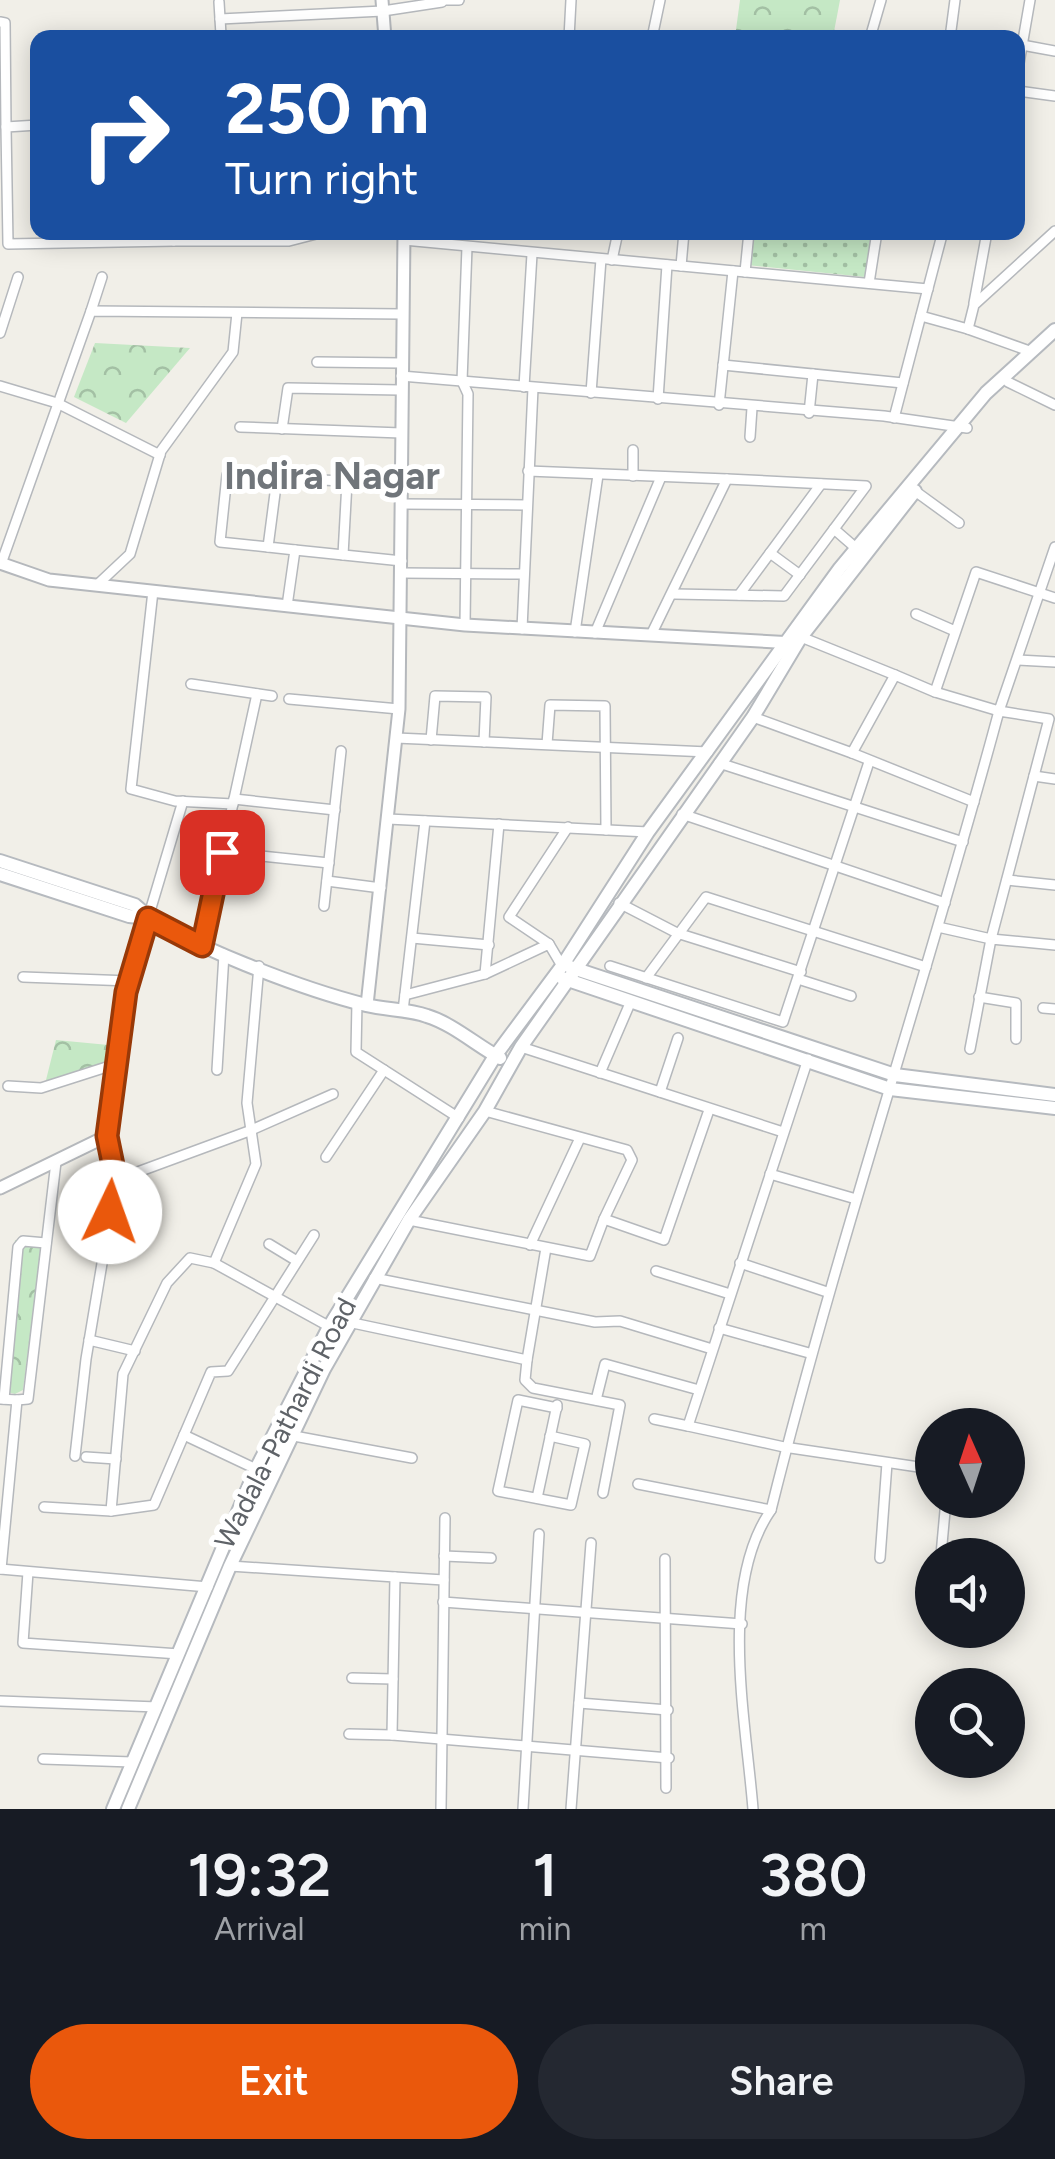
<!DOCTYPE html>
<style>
body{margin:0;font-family:Figtree,sans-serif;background:#242831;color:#f1f3f6;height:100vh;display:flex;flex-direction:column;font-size:38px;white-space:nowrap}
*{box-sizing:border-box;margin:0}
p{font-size:32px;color:#9ea1a6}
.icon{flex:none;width:55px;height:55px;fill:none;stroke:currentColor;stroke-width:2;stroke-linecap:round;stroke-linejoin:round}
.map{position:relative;height:1809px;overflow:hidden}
.side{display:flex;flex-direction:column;background:#171b24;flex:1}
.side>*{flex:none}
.top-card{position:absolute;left:30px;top:30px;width:995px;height:210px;border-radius:20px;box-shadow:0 5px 25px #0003;background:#1a4fa0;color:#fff;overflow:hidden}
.needle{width:65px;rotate:357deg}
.controls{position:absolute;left:915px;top:1408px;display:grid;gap:20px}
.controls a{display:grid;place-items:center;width:110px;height:110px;border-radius:50%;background:#171b24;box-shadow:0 5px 25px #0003;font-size:50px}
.pin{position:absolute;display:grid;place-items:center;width:85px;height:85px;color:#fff;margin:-42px;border-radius:20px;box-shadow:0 5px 15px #0006}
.me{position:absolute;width:110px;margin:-55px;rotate:3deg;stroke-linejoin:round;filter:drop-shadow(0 0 8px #0008)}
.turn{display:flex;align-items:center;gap:35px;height:210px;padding:0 30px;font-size:45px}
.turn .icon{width:130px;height:130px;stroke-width:2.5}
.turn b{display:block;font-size:70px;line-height:85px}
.eta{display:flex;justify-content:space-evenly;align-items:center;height:170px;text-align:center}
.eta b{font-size:60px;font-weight:600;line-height:70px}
.action{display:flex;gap:20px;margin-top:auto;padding:20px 30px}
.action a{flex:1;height:115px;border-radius:60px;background:#ea580c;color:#fff;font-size:40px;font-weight:600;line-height:115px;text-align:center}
.action a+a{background:#242831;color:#f1f3f6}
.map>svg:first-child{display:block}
</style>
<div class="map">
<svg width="1055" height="1809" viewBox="0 0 1055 1809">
<defs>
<pattern id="grass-dots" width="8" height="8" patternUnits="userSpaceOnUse" patternTransform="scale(2.5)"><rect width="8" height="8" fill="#c5e8c5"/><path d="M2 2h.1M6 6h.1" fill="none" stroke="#a3c0a4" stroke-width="1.8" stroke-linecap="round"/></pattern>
<pattern id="forest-crowns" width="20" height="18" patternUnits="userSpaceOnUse" patternTransform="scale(2.5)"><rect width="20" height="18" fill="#c5e8c5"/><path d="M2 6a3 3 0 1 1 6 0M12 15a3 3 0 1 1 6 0" fill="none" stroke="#a3c0a4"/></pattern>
</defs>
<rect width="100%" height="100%" fill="#f1efe8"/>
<!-- grass -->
<polygon fill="url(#grass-dots)" points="754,233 871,233 865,277 747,265"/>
<!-- forest -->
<g fill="url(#forest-crowns)">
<polygon points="740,0 840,0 833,37 735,37"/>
<polygon points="95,343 190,348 126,423 74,397"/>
<polygon points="56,1040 119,1046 116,1064 44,1088"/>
<polygon points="15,1240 42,1242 23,1390 15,1394 0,1390"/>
</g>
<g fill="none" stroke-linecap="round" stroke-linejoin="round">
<!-- minor casing -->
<g stroke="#b5b8bc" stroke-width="12">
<g id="minor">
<polyline points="442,0 459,0"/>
<polyline points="219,2 221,35"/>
<polyline points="220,19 383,11 442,2"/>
<polyline points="0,22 5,23 6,127"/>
<polyline points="72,38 166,38"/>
<polyline points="569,38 571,0"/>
<polyline points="652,38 660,0"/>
<polyline points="870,38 881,0"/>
<polyline points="950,38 955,0"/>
<polyline points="1022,45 1055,51"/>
<polyline points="1018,69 1030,0"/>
<polyline points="1018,91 1055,96"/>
<polyline points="38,125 6,127 8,244 174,241"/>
<polyline points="174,232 174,241 289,241 324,232"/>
<polyline points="404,240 928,289"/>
<polyline points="612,260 618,232"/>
<polyline points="681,266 684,232"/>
<polyline points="745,272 749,232"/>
<polyline points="869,283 877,232"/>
<polyline points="974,303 987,232"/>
<polyline points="91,311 102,277"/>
<polyline points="921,316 968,329"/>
<polyline points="0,333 18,277"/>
<polyline points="1032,352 968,329 974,305 1055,231"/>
<polyline points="317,362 401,363"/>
<polyline points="723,365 903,383"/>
<polyline points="401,376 884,416 967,428"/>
<polyline points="1008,382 1055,405"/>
<polyline points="0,386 57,403 160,455"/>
<polyline points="524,387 532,254"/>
<polyline points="591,393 601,259"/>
<polyline points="658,399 667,265"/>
<polyline points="719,405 733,271"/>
<polyline points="809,413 813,374"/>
<polyline points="894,418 942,235"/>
<polyline points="240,427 401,433"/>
<polyline points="282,429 288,388 400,390"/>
<polyline points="750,437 752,408"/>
<polyline points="633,450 633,476"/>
<polyline points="528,471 727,479 651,635"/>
<polyline points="277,478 268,547 295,550 287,606"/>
<polyline points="915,491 959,523"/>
<polyline points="401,504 526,505"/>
<polyline points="834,529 857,549"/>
<polyline points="268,547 220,542 227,475 400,484"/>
<polyline points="295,550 402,561"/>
<polyline points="770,553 800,575"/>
<polyline points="343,555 347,482"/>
<polyline points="1,564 91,311 402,314"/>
<polyline points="402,573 522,574"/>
<polyline points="97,585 130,554 161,451 233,352 237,313"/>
<polyline points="153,591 131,789 175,801 233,804"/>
<polyline points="674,594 784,596 866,486 727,479"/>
<polyline points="739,595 821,484"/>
<polyline points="916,614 955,631"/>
<polyline points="465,625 468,394 462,381 467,247"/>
<polyline points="522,629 533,388"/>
<polyline points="575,632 598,475"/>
<polyline points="595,633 661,477"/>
<polyline points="801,637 895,675"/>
<polyline points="1018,660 1055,662"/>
<polyline points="191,684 272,696"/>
<polyline points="935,692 999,711 1055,547"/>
<polyline points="289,699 399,709"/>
<polyline points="753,717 852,753"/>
<polyline points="396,738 708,752"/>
<polyline points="431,740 435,696 486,697 484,742"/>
<polyline points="547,744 550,705 605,706 606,830"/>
<polyline points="719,763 963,842"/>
<polyline points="1034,776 1055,779"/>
<polyline points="234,799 335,810"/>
<polyline points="974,802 852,753 895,675 935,692 976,572 1055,598"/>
<polyline points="682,814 945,903"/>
<polyline points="388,819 648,832"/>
<polyline points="222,852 329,863"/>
<polyline points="1007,880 1055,885"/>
<polyline points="327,881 381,888"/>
<polyline points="619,903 677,933 801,972"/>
<polyline points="324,906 341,751"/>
<polyline points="148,918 183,801"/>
<polyline points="412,938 489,945"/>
<polyline points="549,944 509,917 568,827"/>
<polyline points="202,945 257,694"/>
<polyline points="610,966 783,1022 869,762"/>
<polyline points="485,974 499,824"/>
<polyline points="23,977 130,981"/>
<polyline points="646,978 706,897 926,967"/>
<polyline points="798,979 851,996"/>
<polyline points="405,995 485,974 549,944 562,966"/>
<polyline points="979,997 1016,1003 1016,1039"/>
<polyline points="357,1002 356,1052 459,1118"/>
<polyline points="1043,1008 1055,1009"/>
<polyline points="403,1011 425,821"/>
<polyline points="521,1047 783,1132"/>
<polyline points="970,1049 991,939 1055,945"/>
<polyline points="808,1059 688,1426 784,1447 932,1469"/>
<polyline points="217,1070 224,954"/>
<polyline points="600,1073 631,1001"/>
<polyline points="8,1086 41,1088 116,1064"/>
<polyline points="660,1092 678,1038"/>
<polyline points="485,1111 627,1150 632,1160 604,1219"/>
<polyline points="326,1157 384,1070"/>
<polyline points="770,1174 856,1199"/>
<polyline points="116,1180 249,1131 333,1094"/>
<polyline points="409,1220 590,1256 604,1219 664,1240 709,1110"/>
<polyline points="269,1244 297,1261"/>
<polyline points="530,1245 580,1138"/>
<polyline points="214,1263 256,1164 247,1103 259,966"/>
<polyline points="740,1263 827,1292"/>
<polyline points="656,1271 730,1294"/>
<polyline points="374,1278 595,1322 620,1321 712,1349"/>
<polyline points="334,1319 527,1360 525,1380 533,1388 620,1405 603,1493"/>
<polyline points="719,1328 809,1353"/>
<polyline points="89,1340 135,1351"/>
<polyline points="527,1360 546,1248"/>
<polyline points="0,1399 17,1400 1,1569"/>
<polyline points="4,1399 18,1247 23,1241 46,1243"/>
<polyline points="17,1400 28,1399 56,1162"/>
<polyline points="596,1400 605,1364 699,1390"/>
<polyline points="654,1419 688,1426"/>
<polyline points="184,1435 256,1469"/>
<polyline points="294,1436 412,1458"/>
<polyline points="550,1436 585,1444 571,1505 498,1491 518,1400 557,1408"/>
<polyline points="75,1456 86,1359 116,1180 107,1136"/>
<polyline points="86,1457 116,1459"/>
<polyline points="1008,1475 1015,1476"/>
<polyline points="638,1484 771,1510"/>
<polyline points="537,1498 557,1405"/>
<polyline points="44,1507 111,1511 154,1505 211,1372 228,1371 314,1235"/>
<polyline points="111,1511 123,1374 167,1283 190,1258 214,1263 332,1328"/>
<polyline points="941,1555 946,1500"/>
<polyline points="444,1556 491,1558"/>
<polyline points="880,1558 887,1463"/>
<polyline points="665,1559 666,1788"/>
<polyline points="230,1566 395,1577 392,1735 669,1758"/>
<polyline points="0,1569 208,1587"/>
<polyline points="28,1572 23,1643 179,1654"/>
<polyline points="395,1577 444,1580"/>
<polyline points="443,1602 742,1624"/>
<polyline points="352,1678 393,1679"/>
<polyline points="0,1701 157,1707"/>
<polyline points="579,1703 668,1710"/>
<polyline points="349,1734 392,1735"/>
<polyline points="43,1759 132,1762"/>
<polyline points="441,1809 445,1518"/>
<polyline points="523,1809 539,1534"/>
<polyline points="571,1809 591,1543"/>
<path d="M753,1809c-7,-89 -35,-223 18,-299 67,-269 156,-531 228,-799l50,8 -58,220 -53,-12"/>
</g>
</g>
<!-- tertiary casing -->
<g stroke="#b5b8bc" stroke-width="15">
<g id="tertiary">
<polyline points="382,0 385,38"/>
<polyline points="0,563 49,580 465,625 794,643"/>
<polyline points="367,1005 399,709 404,232"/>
<polyline points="0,1188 107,1136 126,991 148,918"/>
</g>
</g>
<!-- secondary casing -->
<g stroke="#b6babf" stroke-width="16">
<g id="secondary">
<path d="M0,861l135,44c40,38 175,86 231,100 20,5 42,4 61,11 26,8 49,29 73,42"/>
<polyline points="0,874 129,916 148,918"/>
<polyline points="570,967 895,1075 1055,1095"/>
<polyline points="562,978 890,1089 1055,1108"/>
<polyline points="113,1809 256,1469 329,1327 495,1056 562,966 648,832 840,568 986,393 1055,330"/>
<polyline points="128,1809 230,1566 324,1369 409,1220 485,1111 521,1047 753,717 801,637 915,491"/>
</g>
</g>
<!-- minor -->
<use href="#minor" stroke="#fff" stroke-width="9"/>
<!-- tertiary -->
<use href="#tertiary" stroke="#fff" stroke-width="11"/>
<!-- secondary -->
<use href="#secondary" stroke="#fff" stroke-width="12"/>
</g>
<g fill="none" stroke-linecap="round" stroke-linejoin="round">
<!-- route casing -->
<g stroke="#983908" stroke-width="25">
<polyline id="route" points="110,1212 116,1180 107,1136 126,992 148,918 202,946 222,852"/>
</g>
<!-- route -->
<use href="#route" stroke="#ea580c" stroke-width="18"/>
</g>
<g text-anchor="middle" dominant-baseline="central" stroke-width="10" stroke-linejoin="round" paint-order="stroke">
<!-- street labels -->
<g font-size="28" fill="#5f6368" stroke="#fff">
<text transform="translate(285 1423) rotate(-63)">Wadala-Pathardi Road</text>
</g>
<!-- district labels -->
<g font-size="38" font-weight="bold" fill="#70757a" stroke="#fff">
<text x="332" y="476">Indira Nagar</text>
</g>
</g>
</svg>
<div class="controls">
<a><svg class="needle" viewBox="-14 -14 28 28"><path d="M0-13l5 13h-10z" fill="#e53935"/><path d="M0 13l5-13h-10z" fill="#9ea1a6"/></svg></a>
<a><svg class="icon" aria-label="sound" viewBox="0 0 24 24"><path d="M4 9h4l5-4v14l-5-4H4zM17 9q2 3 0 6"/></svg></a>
<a><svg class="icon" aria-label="search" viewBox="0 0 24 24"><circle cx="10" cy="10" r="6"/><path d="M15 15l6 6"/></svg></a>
</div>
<div class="pin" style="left:222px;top:852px;background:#d93025"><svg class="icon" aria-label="arrive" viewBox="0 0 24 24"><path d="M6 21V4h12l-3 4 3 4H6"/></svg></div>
<svg class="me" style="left:110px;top:1212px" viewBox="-20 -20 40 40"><circle r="19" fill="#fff"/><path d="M0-13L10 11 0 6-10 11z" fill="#ea580c"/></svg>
<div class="top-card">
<div class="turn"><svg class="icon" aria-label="right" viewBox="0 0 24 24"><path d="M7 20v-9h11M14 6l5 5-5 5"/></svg><div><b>250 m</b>Turn right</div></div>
</div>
</div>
<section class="side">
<div class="eta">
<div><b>19:32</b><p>Arrival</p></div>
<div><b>1</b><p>min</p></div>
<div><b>380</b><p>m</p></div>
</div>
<div class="action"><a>Exit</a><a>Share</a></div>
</section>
